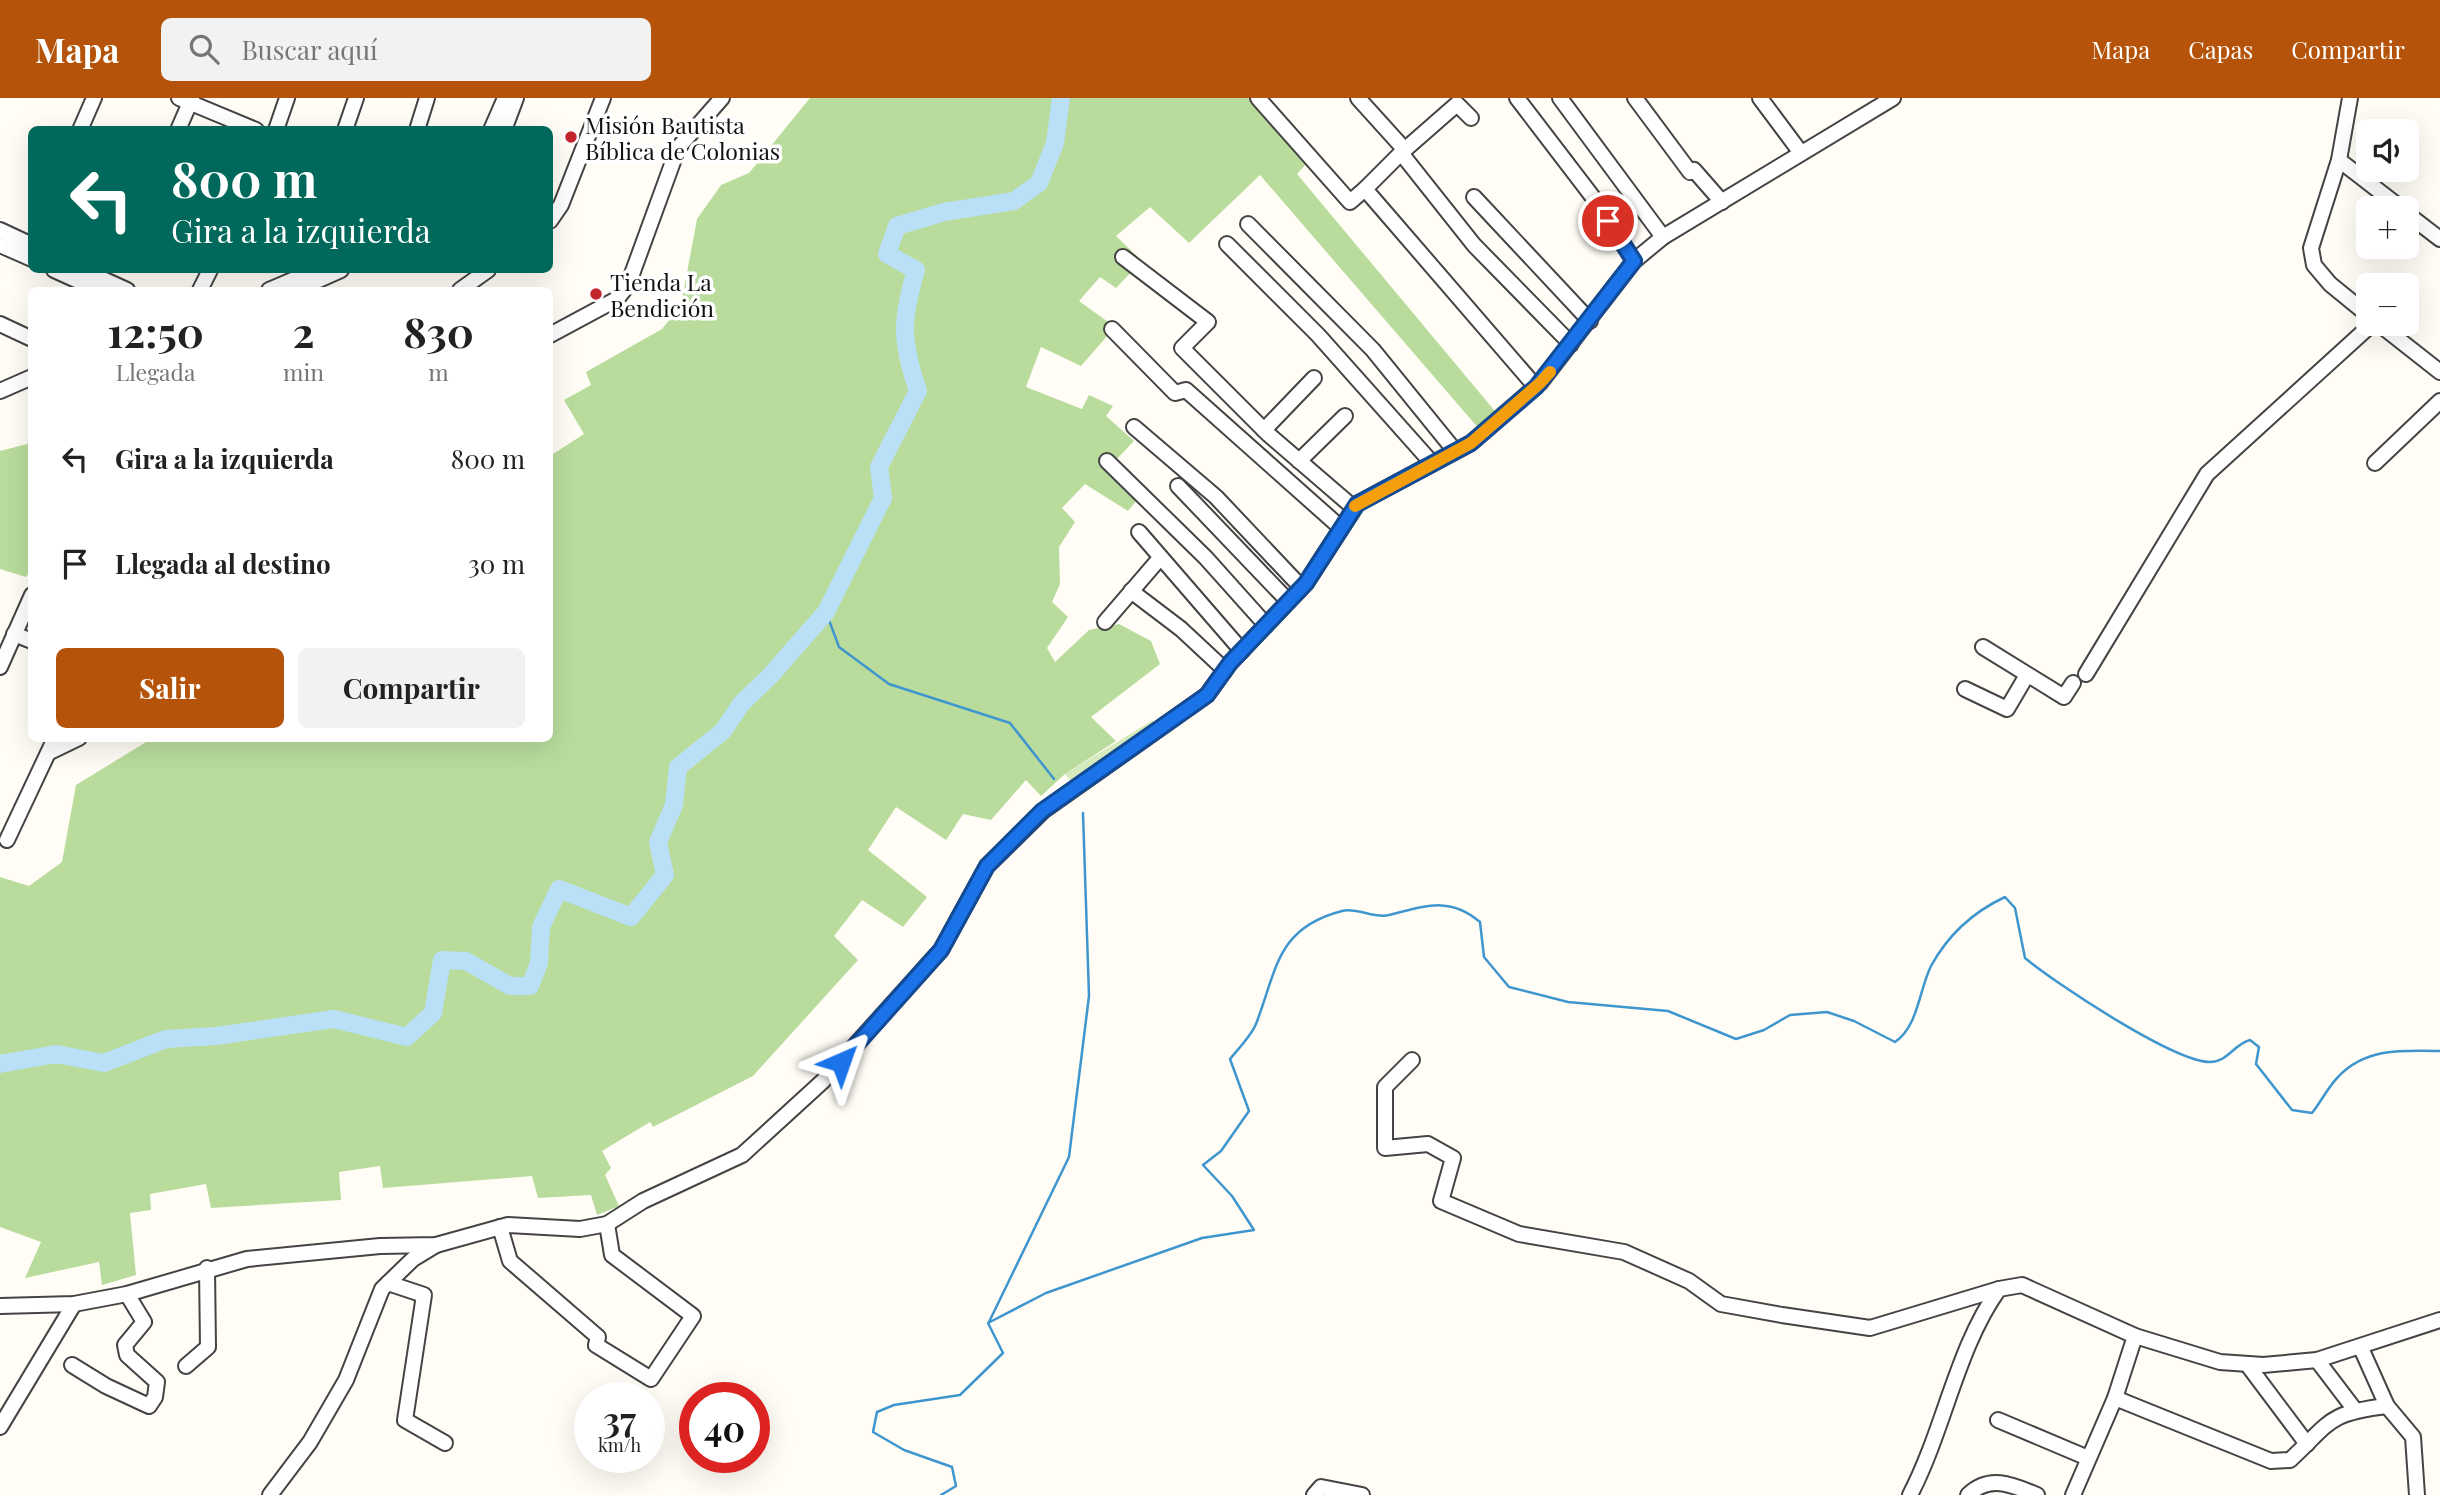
<!DOCTYPE html>
<html lang="es">
<meta charset="utf-8">
<style>
body{margin:0;font-family:"Playfair Display",serif;background:#f2f2f2;color:#222;height:100vh;display:flex;flex-direction:column;font-size:26px;white-space:nowrap}
*{box-sizing:border-box;margin:0}
p{font-size:23px;color:#767676}
.icon{flex:none;width:38px;height:38px;fill:none;stroke:currentColor;stroke-width:2;stroke-linecap:round;stroke-linejoin:round}
.map{position:relative;flex:1;overflow:hidden}
.panel{position:absolute;left:28px;top:189px;width:525px;height:455px;display:flex;flex-direction:column;background:#fff;border-radius:10px;box-shadow:0 7px 28px #0002}
.panel>*{flex:none}
.hud{position:absolute;left:28px;top:28px;width:525px;height:147px;border-radius:10px;box-shadow:0 7px 28px #0002;background:#00695c;color:#fff;overflow:hidden}
.tools{position:absolute;left:2356px;top:21px;display:grid;gap:14px}
.tools a{display:grid;place-items:center;width:63px;height:63px;border-radius:10px;background:#fff;box-shadow:0 7px 28px #0002;font-size:35px}
.speed{position:absolute;left:574px;top:1284px;display:flex;gap:14px;font-size:35px;font-weight:700;text-align:center}
.speed>*{display:grid;place-content:center;width:91px;height:91px;border-radius:50%;background:#fff;box-shadow:0 7px 28px #0002;line-height:1}
.speed small{font-size:18px;font-weight:400}
.speed .limit{border:10px solid #d22;background:#fff;color:#111}
.pin{position:absolute;display:grid;place-items:center;width:60px;height:60px;color:#fff;margin:-30px;border:4px solid #fff;border-radius:50%;box-shadow:0 2px 7px #0007}
.me{position:absolute;width:77px;margin:-38px;rotate:43deg;stroke-linejoin:round;filter:drop-shadow(0 0 5px #0008)}
.turn{display:flex;align-items:center;gap:24px;height:147px;padding:0 28px;font-size:32px}
.turn .icon{width:91px;height:91px;stroke-width:2.5}
.turn b{display:block;font-size:49px;line-height:60px}
.eta{display:flex;justify-content:space-evenly;align-items:center;height:119px;text-align:center}
.eta b{font-size:42px;font-weight:700;line-height:49px}
.action{display:flex;gap:14px;margin-top:auto;padding:14px 28px}
.action a{flex:1;height:80px;border-radius:10px;background:#b45309;color:#fff;font-size:28px;font-weight:700;line-height:80px;text-align:center}
.action a+a{background:#f2f2f2;color:#222}
ul{padding:0;list-style:none}
li{display:flex;align-items:center;gap:21px;height:105px;padding:0 28px}
li div{flex:1}
li b{display:block;font-size:26px}
li em{font-style:normal}
header{display:flex;align-items:center;gap:42px;box-sizing:border-box;height:98px;padding:0 35px;background:#b45309;color:#fff}
header strong{font-size:33px}
nav{display:flex;gap:38px;margin-inline-start:auto;font-size:24px}
.search{width:490px;height:63px;background:#f2f2f2;display:flex;align-items:center;gap:18px;box-sizing:border-box;padding:0 24px;border-radius:10px;color:#767676;font-size:26px}
.map>svg:first-child{display:block}
</style>
<header>
<strong>Mapa</strong>
<div class="search"><svg class="icon" aria-label="search" viewBox="0 0 24 24"><circle cx="10" cy="10" r="6"/><path d="M15 15l6 6"/></svg>Buscar aquí</div>
<nav><a>Mapa</a><a>Capas</a><a>Compartir</a></nav>
</header>
<div class="map">
<svg width="2440" height="1397" viewBox="0 0 2440 1397">
<rect width="100%" height="100%" fill="#fffdf5"/>
<!-- green -->
<polygon fill="#d5ebbd" points="1153,622 1159,636 1078,693 1065,676"/>
<!-- forest -->
<g fill="#b9dc9c">
<polygon points="810,0 1269,0 1316,55 1297,76 1499,318 1480,332 1260,77 1189,145 1150,109 1116,138 1142,163 1116,190 1100,179 1079,203 1115,229 1081,268 1041,249 1026,289 1082,311 1089,297 1113,308 1106,318 1134,343 1115,363 1145,392 1128,413 1085,386 1062,410 1075,424 1059,449 1060,486 1052,504 1068,519 1047,550 1055,564 1089,532 1119,526 1151,543 1160,566 1091,619 1116,643 1065,676 1041,698 1026,682 991,722 963,716 946,742 896,709 868,752 927,799 903,829 862,802 834,838 858,862 753,978 653,1029 650,1024 602,1053 611,1070 605,1077 619,1108 597,1117 591,1097 538,1100 532,1078 383,1090 380,1068 339,1074 341,1102 211,1110 206,1086 150,1096 151,1112 130,1115 136,1177 102,1187 99,1164 25,1180 41,1144 0,1129 0,779 29,788 62,764 76,687 151,641 550,640 550,358 584,336 564,302 591,287 586,274 662,231 681,207 697,121 721,87 749,75"/>
<polygon points="31,345 32,469 26,479 0,471 0,353"/>
</g>
<g fill="none" stroke-linecap="round" stroke-linejoin="round">
<!-- stream -->
<g stroke="#3f96cf" stroke-width="2.5">
<polyline points="826,514 839,549 889,586 1010,625 1054,681"/>
<polyline points="989,1224 1069,1059 1089,898 1083,715"/>
<path d="M941,1397l15,-9 -4,-19 -48,-17 -31,-18 4,-20 17,-7 66,-10 43,-42 -15,-30 58,-30 156,-55 52,-8 -22,-34 -29,-31 18,-14 28,-40 -19,-52c9,-11 21,-23 26,-35 21,-54 20,-96 86,-113 15,-4 32,8 47,4 36,-9 61,-19 91,7l4,35 25,30 59,15 100,9 68,28 28,-9 26,-15 37,-3 27,9 41,21c23,-15 24,-52 36,-76 17,-31 42,-54 74,-69l10,11 10,50c30,25 149,104 185,104 18,0 24,-18 40,-22l9,7 -3,17 36,46 20,3c9,-11 16,-26 26,-36 27,-29 64,-27 102,-26"/>
</g>
<!-- river -->
<path stroke="#b9e0f7" stroke-width="18" d="M0,966l56,-10 48,9 62,-24 50,-3 118,-17 73,18 26,-24 9,-53 24,1 44,25h20l9,-23 2,-36 18,-38 72,28 34,-42 -7,-33 16,-37 4,-38 45,-36 18,-27 30,-29 55,-63 57,-114 -4,-31 39,-76c-17,-50 -17,-70 -2,-121l-29,-16 10,-28 47,-14 70,-11 25,-18 16,-40 6,-45"/>
<!-- minor casing -->
<g stroke="#444" stroke-width="18">
<g id="minor">
<polyline points="179,0 256,32"/>
<polyline points="1258,0 1350,104 1365,91"/>
<polyline points="1358,0 1405,52"/>
<polyline points="1517,0 1595,102 1634,163"/>
<polyline points="1560,0 1663,139"/>
<polyline points="1635,0 1690,74 1694,72 1722,104"/>
<polyline points="1760,0 1801,55"/>
<polyline points="2350,0 2339,62 2311,150 2314,167 2330,186 2368,217"/>
<polyline points="1471,20 1457,6 1401,55 1474,147 1571,246"/>
<polyline points="80,32 94,0"/>
<polyline points="178,32 192,0"/>
<polyline points="276,32 287,0"/>
<polyline points="345,32 356,0"/>
<polyline points="417,32 427,0"/>
<polyline points="491,32 505,0"/>
<polyline points="504,32 516,0"/>
<polyline points="1401,55 1365,91 1536,289"/>
<polyline points="2339,62 2401,110"/>
<polyline points="1474,99 1590,223"/>
<polyline points="2406,115 2440,141"/>
<polyline points="550,123 561,107 603,0"/>
<polyline points="1248,126 1373,252 1455,353"/>
<polyline points="0,132 32,147"/>
<polyline points="1227,146 1318,237 1432,365"/>
<polyline points="0,147 32,161"/>
<polyline points="1123,159 1208,224 1182,250 1268,336 1354,410"/>
<polyline points="54,172 98,192"/>
<polyline points="83,172 127,192"/>
<polyline points="200,192 210,172"/>
<polyline points="269,192 316,172"/>
<polyline points="296,192 341,172"/>
<polyline points="460,192 488,172"/>
<polyline points="0,226 32,241"/>
<polyline points="2379,226 2440,274"/>
<polyline points="1112,231 1175,295 1186,292 1341,430"/>
<polyline points="550,237 617,201 628,187 678,50 722,0"/>
<polyline points="0,293 32,279"/>
<polyline points="1134,329 1216,399 1301,489"/>
<polyline points="1264,332 1314,280"/>
<polyline points="1107,363 1206,460 1266,527"/>
<polyline points="1299,363 1345,318"/>
<polyline points="2375,365 2440,303"/>
<polyline points="1178,388 1288,503"/>
<polyline points="1139,434 1242,553"/>
<polyline points="1131,493 1181,531 1225,572"/>
<polyline points="1105,524 1160,460"/>
<polyline points="14,536 32,543"/>
<polyline points="1983,549 2064,599 2073,585"/>
<polyline points="0,569 32,497"/>
<polyline points="2086,576 2207,376 2372,226"/>
<polyline points="1965,591 2007,611 2027,577"/>
<polyline points="50,654 79,640"/>
<polyline points="7,742 55,640"/>
<polyline points="1412,962 1385,989 1385,1050 1428,1046 1453,1060 1441,1103 1519,1136 1624,1154 1689,1183 1721,1206 1782,1217 1870,1230 1999,1191"/>
<polyline points="500,1129 510,1163 598,1239 596,1247 651,1281 693,1218 612,1157 607,1126"/>
<polyline points="388,1185 424,1197 405,1322 445,1345"/>
<polyline points="0,1208 74,1206 127,1196 247,1161 380,1148 436,1147 508,1127 580,1131 607,1126 643,1103 742,1057 823,983 941,852 987,768 1043,713 1207,597 1230,565 1306,485 1357,406 1471,345 1540,285 1634,163 1663,139 1893,0"/>
<polyline points="2361,1250 2387,1308 2413,1339 2417,1397"/>
<polyline points="2317,1262 2355,1312"/>
<polyline points="2247,1266 2307,1346"/>
<polyline points="72,1267 106,1288 149,1308 155,1299 157,1284 127,1257 125,1247 144,1224 127,1196"/>
<polyline points="186,1268 208,1249 207,1170"/>
<path d="M2115,1300l156,63 19,-1c41,-38 37,-47 97,-54"/>
<polyline points="1998,1322 2088,1360"/>
<polyline points="0,1329 74,1206"/>
<polyline points="270,1397 310,1344 346,1282 382,1191 413,1161 436,1147"/>
<polyline points="1314,1397 1321,1389 1362,1397"/>
<path d="M1910,1397c34,-65 47,-148 89,-206l23,-4 113,51 85,26 43,3 54,-5 123,-40"/>
<path d="M1968,1397c22,-21 45,-10 69,0"/>
<polyline points="2073,1397 2115,1300 2135,1238"/>
</g>
</g>
<!-- minor -->
<use href="#minor" stroke="#fff" stroke-width="14"/>
</g>
<g fill="none" stroke-linecap="round" stroke-linejoin="round">
<!-- route casing -->
<g stroke="#114b97" stroke-width="18">
<polyline id="route" points="841,964 941,852 987,768 1042,713 1207,597 1230,565 1306,485 1357,406 1471,345 1536,289 1634,163 1608,123"/>
</g>
<!-- route -->
<use href="#route" stroke="#1a73e8" stroke-width="12"/>
<!-- slow -->
<polyline stroke="#f59e0b" stroke-width="12" points="1355,408 1471,345 1540,285 1550,274"/>
</g>
<!-- markers -->
<g fill="#c4262e" stroke="#fff" stroke-width="2.5">
<circle cx="571" cy="39" r="7"/>
<circle cx="596" cy="196" r="7"/>
</g>
<g text-anchor="middle" dominant-baseline="central" stroke-width="7" stroke-linejoin="round" paint-order="stroke">
<!-- poi labels -->
<g font-size="23" fill="#111" stroke="#fff" text-anchor="start">
<text x="585" y="26">Misión Bautista<tspan x="585" dy="26">Bíblica de Colonias</tspan></text>
<text x="610" y="183">Tienda La<tspan x="610" dy="26">Bendición</tspan></text>
</g>
</g>
</svg>
<div class="tools">
<a><svg class="icon" aria-label="sound" viewBox="0 0 24 24"><path d="M4 9h4l5-4v14l-5-4H4zM17 9q2 3 0 6"/></svg></a>
<a>+</a>
<a>−</a>
</div>
<div class="speed"><div>37<small>km/h</small></div><div class="limit">40</div></div>
<div class="pin" style="left:1608px;top:123px;background:#d93025"><svg class="icon" aria-label="arrive" viewBox="0 0 24 24"><path d="M6 21V4h12l-3 4 3 4H6"/></svg></div>
<svg class="me" style="left:841px;top:964px" viewBox="-20 -20 40 40"><path d="M0-17L14 15 0 8-14 15z" fill="#1a73e8" stroke="#fff" stroke-width="4"/></svg>
<div class="hud">
<div class="turn"><svg class="icon" aria-label="left" viewBox="0 0 24 24"><path d="M17 20v-9H6M10 6l-5 5 5 5"/></svg><div><b>800 m</b>Gira a la izquierda</div></div>
</div>
<section class="panel">
<div class="eta">
<div><b>12:50</b><p>Llegada</p></div>
<div><b>2</b><p>min</p></div>
<div><b>830</b><p>m</p></div>
</div>
<ul>
<li><svg class="icon" aria-label="left" viewBox="0 0 24 24"><path d="M17 20v-9H6M10 6l-5 5 5 5"/></svg><div><b>Gira a la izquierda</b></div><em>800 m</em></li>
<li><svg class="icon" aria-label="arrive" viewBox="0 0 24 24"><path d="M6 21V4h12l-3 4 3 4H6"/></svg><div><b>Llegada al destino</b></div><em>30 m</em></li>
</ul>
<div class="action"><a>Salir</a><a>Compartir</a></div>
</section>
</div>
